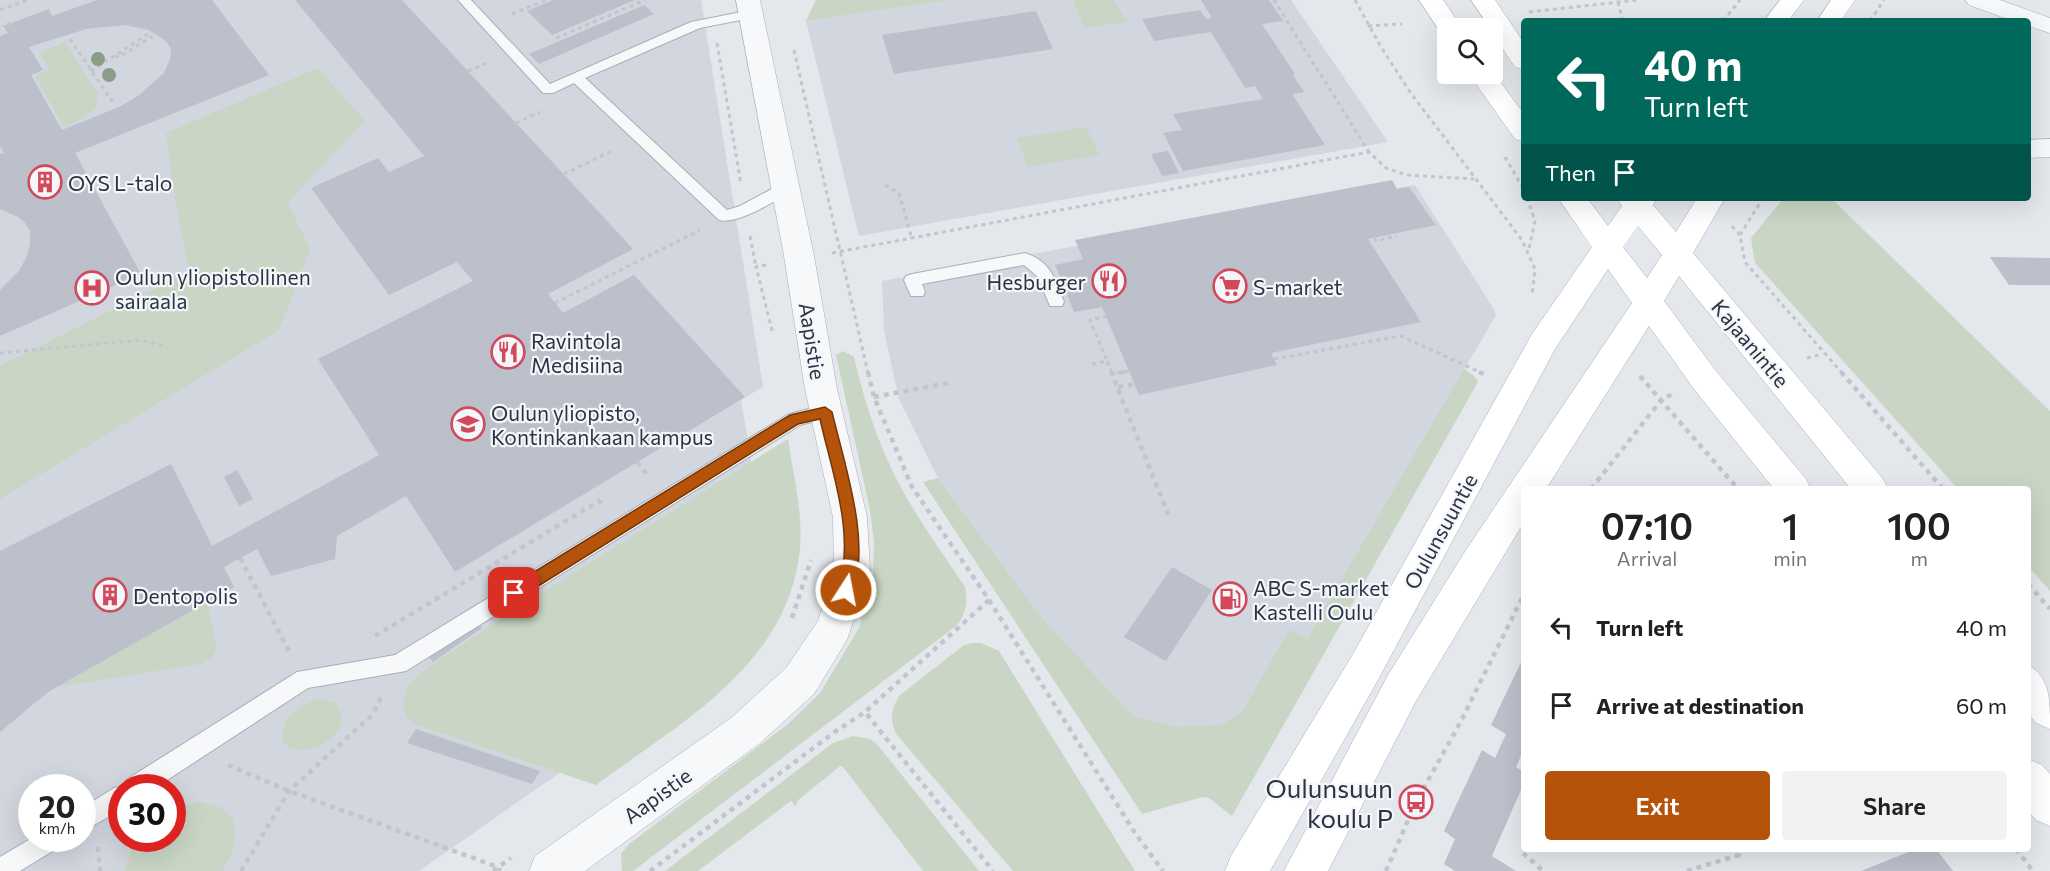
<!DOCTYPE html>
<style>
body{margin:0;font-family:Commissioner,sans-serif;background:#f2f2f2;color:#202124;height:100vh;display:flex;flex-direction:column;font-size:22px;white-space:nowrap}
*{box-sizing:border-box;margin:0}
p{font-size:20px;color:#757577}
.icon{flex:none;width:33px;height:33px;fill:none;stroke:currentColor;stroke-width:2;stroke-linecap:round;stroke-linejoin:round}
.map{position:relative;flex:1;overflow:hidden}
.side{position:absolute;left:1521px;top:486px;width:510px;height:366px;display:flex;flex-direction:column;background:#fff;border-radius:6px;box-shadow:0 6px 24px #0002}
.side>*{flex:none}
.hud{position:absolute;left:1521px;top:18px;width:510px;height:183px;border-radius:6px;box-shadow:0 6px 24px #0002;background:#00695c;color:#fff;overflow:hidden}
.tools{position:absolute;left:1437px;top:18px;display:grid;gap:12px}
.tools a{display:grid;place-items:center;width:66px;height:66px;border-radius:6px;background:#fff;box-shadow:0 6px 24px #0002;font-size:30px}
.speed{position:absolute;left:18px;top:774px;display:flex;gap:12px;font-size:30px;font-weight:700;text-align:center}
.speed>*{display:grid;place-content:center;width:78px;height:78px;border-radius:50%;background:#fff;box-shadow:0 6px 24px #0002;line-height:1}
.speed small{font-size:15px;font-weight:400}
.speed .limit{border:9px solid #d22;background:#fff;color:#111}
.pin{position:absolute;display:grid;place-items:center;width:51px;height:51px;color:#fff;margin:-26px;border-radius:12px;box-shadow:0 3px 9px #0006}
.me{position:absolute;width:66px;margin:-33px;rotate:11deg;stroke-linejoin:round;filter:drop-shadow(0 0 4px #0008)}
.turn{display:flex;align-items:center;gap:21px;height:126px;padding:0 24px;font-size:27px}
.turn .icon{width:78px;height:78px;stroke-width:2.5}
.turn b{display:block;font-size:42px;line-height:51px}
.then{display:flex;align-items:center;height:57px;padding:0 24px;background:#0003;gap:12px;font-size:22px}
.eta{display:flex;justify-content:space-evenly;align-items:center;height:102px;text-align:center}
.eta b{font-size:36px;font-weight:600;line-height:42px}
.cta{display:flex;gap:12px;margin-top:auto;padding:12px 24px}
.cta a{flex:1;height:69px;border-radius:6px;background:#b45309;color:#fff;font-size:24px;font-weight:600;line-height:69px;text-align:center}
.cta a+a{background:#f2f2f2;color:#202124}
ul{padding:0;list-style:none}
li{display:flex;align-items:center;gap:18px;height:78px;padding:0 24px}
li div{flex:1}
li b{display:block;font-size:22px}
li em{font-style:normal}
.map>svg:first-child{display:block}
</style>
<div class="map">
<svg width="2050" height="871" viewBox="0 0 2050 871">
<rect width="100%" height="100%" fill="#e4e7ec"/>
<!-- built -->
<g fill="#d2d6de" fill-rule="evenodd">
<path d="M0,0h701l62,387 -22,13 24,141 -81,145 -265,185h-419zM32,788h50v50h-50zM122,788h50v50h-50z"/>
<polygon points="951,0 1291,0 1388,142 859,236 806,21"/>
<polygon points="1415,185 1492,306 1496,315 1247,743 1158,743 1039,614 938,478 899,399 884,331 882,281"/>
</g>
<!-- green -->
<g fill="#c9d6c5">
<polygon points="816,0 951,0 806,21"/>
<polygon points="1073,0 1114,0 1127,22 1084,28"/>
<polygon points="65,42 98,94 96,108 85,117 64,127 35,76 50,69 39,53"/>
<polygon points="318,68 365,121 288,202 310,250 279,330 0,499 0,366 189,271 175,199 166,133"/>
<polygon points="1086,127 1099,155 1028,167 1017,138"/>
<polygon points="1784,198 1831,198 2050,411 2050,591 2028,566 2028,489 1958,489 1755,263 1751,238"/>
<path d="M843,351l11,6c11,47 25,91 49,134 18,33 41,64 62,96 3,15 1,28 -9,39l-323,245h-11l-1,-17 8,-10 158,-119 33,-32 39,-65 14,-53 1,-33 -4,-32 -34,-155z"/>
<polygon points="1464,369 1474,376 1478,382 1232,816 1209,798 1202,797 1142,814 923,482 938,478 1039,614 1133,716 1177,727 1222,725 1242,712 1289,630 1307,639"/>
<path d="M788,439c5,35 15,73 12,109 -11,117 -120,175 -204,237l-180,-61 -9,-6 -4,-11 2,-14 5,-10 17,-15 70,-47z"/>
<polygon points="207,602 217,648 213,657 201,664 57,687"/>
<path d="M972,643h9l18,8 136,220h-122l-116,-136c-8,-14 -6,-27 3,-40l64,-50z"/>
<path d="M319,699l16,3c32,44 -73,71 -49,20 6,-13 20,-19 33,-23z"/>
<polygon points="853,736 869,739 876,743 979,871 923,871 843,767 840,766 797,801 796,807 791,801 698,871 665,871 833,743"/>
<path d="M200,802c44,5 42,38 22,69h-98l8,-24 6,-8 34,-1 1,-28 9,-4z"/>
</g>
<!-- building -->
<g fill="#bbc0ca" fill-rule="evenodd">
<path d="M97,0h115l57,75 -194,78 66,121 -141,62v-46l19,-19 8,-15 3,-12v-13l-5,-8 -7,-6 -18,-8v-55l4,-1 -4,-7v-110l8,-3 -5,-7 46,-17 3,7zM125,25l24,5 17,11 5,8 -1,10 -6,14 -26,23 -19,11 -57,23 -31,-55 12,-5 -14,-23 57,-18z"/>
<polygon points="295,0 402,0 633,249 548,294 563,313 634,275 745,397 455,572 406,496 337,536 335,559 271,576 257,549 224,567 234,587 48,692 0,732 0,551 171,464 212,546 379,455 318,359 473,281 457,262 389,295 311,188 378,158 389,172 424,156"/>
<polygon points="553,0 635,0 552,35 527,11"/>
<polygon points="1201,0 1269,0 1283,21 1262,24 1295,74 1293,75 1304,92 1292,94 1325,145 1183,171 1163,133 1182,130 1173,114 1263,99 1255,86 1245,88 1211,32 1154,41 1142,19 1200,10 1206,19 1212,18"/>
<polygon points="644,5 654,14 539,64 529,54"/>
<polygon points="1036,11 1053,49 894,74 882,35"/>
<polygon points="1168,151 1179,173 1162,176 1151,154"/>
<polygon points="1392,180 1397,189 1409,187 1436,225 1368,239 1421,322 1271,353 1277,365 1139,395 1102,307 1074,312 1055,265 1083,259 1075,240"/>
<polygon points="1990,257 2050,258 2050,285 2009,285"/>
<polygon points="237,470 253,499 239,506 224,477"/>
<polygon points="1172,567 1212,590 1166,661 1124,637"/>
<polygon points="478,621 482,628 433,662 427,655"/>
<polygon points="1524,656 1524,749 1516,767 1524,772 1524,783 1492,856 1516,871 1455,871 1444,864 1455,839 1444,831 1482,750 1495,758 1506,734 1491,725"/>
<polygon points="416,729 540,771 532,784 407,743"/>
<polygon points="1916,849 1936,849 1953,871 1861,871"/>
</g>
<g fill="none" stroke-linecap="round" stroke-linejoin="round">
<!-- service casing -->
<g stroke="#a9aeb7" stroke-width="2">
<g id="service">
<path d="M458,0h13l79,84 141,-62 60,-12 5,1 2,3 -2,3 -56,11 -115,50 142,132 13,-4 41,-22 5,-1 8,5 -3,4c-17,9 -53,33 -72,28l-145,-137 -21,10h-10z"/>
<path d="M1025,253c25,8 31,26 39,49l-2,4h-12l-12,-29 -14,-12 -102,19 3,8 -2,4h-12l-7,-16 2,-4 6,-2z"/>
<polygon points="825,405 831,407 834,412 831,417 800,425 406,671 308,688 155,788 122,788 122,809 82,832 82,808 114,788 124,786 126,780 297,672 395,655 789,414"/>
<polygon points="32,838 64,838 61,846 20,871 0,871 0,857"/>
</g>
</g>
<!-- minor casing -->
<g stroke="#a9aeb7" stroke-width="1">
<g id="minor">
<polygon points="736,0 760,0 814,256 837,389 867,517 870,571 847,640 814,694 759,744 585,871 529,871 535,856 731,718 786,668 818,621 834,571 833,517 805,389 784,256"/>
<polygon points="1965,0 2000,0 2050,18 2050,33 2028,26 2028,21 2013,21 1969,5"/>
<polygon points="2050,139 2050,157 2028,158 2028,140"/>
</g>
</g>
<!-- secondary casing -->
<g stroke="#a9aeb7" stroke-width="1">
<g id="secondary">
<polygon points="1419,0 1443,0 1462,28 1448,28 1448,35 1441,33"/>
<polygon points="1471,0 1495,0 1524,43 1524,70 1515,67 1492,33 1492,28 1490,28"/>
<polygon points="1780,0 1804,0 1788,21 1764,21"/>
<polygon points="1831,0 1855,0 1841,21 1817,21"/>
<polygon points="1492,71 1524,114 1524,142 1515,139 1469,74 1492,74"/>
<path d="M1558,198h29l21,28 14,-20 -5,-8h40l-4,7 23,27 21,-34h28l-32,55 190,226 5,10h-37l-172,-213 -15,25 52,70 90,108 5,10h-37l-80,-100 -45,-63 -103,163h-22v33l-108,179 -88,170h-44l104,-196 78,-125 166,-247 -24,-34 -53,80 -176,329 -109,193h-45l6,-15 122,-202 179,-320 60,-87zM1638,226l24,29 -15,23 -24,-31z"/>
<path d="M2028,665c22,12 22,34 22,64l-14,-6 -8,-10z"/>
<polygon points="2028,759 2042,765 2050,774 2050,826 2036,820 2028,811"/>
</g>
</g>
<!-- path-far1 -->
<g stroke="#c2c5cb" stroke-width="3" stroke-dasharray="4 4" stroke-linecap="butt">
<polyline points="1274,0 1369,152"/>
<polyline points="1355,0 1381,47 1410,92 1522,240 1535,269 1532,295"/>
<polyline points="1618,2 1623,21"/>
<polyline points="0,10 28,0"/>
<polyline points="1529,12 1637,0"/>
<polyline points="512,14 546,0"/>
<polyline points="1723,21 1740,0"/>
<polyline points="1870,21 1884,0"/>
<polyline points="8,22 15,33"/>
<polyline points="1368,26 1402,24"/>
<polyline points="556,38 645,0"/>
<polyline points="70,39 114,104"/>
<polyline points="717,43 741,184"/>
<polyline points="794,50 868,373"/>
<polyline points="1441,55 1448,65"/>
<polyline points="115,56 119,57 158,33"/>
<polyline points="91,71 153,31"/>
<polyline points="468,71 487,63"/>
<polyline points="516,123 540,112"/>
<polyline points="1505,157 1524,190"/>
<polyline points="564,174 614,150"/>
<polyline points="885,185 899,193 912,239"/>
<polyline points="1527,198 1535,221 1529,249"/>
<polyline points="1732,226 1740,235 1745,262 1842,373"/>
<polyline points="1740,235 1763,198"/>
<polyline points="750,236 756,267"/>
<polyline points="1374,238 1376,241 1397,236"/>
<polyline points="832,253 1369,152 1386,168 1406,175 1474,179"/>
<polyline points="766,265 756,267 773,334"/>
<polyline points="555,303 700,230"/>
<polyline points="1107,316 1090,320 1107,361"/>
<polyline points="0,353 141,340 164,346"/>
<polyline points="1807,358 1823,354"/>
<polyline points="1274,359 1401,336 1482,373"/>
<polyline points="1092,364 1107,361 1112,373"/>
<polyline points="1117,373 1129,371"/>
</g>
<!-- path -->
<g stroke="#c2c5cb" stroke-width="4.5" stroke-dasharray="5 5" stroke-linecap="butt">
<polyline points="868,372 874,397 912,487 989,600 1135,833 1163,871"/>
<polyline points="1111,372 1112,374"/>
<polyline points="1125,372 1112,374 1170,519"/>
<polyline points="1479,372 1486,375"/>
<polyline points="1841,372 1943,489"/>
<polyline points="1640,376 1738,489"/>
<polyline points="1118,387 1135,384"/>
<polyline points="874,397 948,383"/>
<polyline points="637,462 649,477"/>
<polyline points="1591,489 1662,399 1673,394"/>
<polyline points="240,558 290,653"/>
<polyline points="2028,584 2050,609"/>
<polyline points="989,600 865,712 993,871"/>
<polyline points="792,618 811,560"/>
<polyline points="375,636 599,501 602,504"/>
<polyline points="228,765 289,791 498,867 500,871"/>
<polyline points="98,847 100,871"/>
<polyline points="2016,849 2033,871"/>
<polyline points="1523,853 1543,871"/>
<polyline points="241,871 289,791 372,715 382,696"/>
<polyline points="493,871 511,858"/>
<polyline points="650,871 836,731 865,712"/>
<polyline points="1386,871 1416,802 1460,723 1524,594"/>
<polyline points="1687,871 1739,855 1735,849"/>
</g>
<!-- service -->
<use href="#service" fill="#f7f8fa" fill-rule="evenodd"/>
<!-- minor -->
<use href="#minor" fill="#f7f8fa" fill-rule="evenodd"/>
<!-- secondary -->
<use href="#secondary" fill="#fff" fill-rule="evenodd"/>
</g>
<!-- trees -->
<g fill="#899d89">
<circle cx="98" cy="59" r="7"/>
<circle cx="109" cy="75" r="7"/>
</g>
<!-- route -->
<path fill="#b45309" stroke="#753606" stroke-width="1.5" d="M825,407l7,5c12,51 41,134 19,183l-5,1 -6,-1 -2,-5c18,-55 -6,-117 -18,-171l-22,5 -279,174 -5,2 -6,-2 -2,-5 2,-5 282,-173z"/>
<!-- icons -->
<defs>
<g id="building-ring" transform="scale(1.725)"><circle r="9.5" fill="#f4f6f9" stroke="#d1495b" stroke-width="1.5"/><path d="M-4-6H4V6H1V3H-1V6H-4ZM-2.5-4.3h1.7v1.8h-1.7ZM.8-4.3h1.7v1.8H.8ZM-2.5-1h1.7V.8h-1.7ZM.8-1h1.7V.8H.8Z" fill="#d1495b"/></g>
<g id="restaurant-ring" transform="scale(1.725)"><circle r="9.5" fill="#f4f6f9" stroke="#d1495b" stroke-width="1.5"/><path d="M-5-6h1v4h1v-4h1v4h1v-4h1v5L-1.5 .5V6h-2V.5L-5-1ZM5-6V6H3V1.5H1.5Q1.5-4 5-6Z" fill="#d1495b"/></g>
<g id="supermarket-ring" transform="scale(1.725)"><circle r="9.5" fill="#f4f6f9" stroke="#d1495b" stroke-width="1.5"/><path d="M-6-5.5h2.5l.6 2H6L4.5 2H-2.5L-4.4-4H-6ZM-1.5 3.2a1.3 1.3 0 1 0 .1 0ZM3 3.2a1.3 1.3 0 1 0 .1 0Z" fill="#d1495b"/></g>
<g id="hospital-ring" transform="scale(1.725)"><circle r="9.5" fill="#f4f6f9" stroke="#d1495b" stroke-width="1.5"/><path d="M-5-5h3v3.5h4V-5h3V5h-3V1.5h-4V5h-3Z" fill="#d1495b"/></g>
<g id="university-ring" transform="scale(1.725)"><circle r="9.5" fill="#f4f6f9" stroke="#d1495b" stroke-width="1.5"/><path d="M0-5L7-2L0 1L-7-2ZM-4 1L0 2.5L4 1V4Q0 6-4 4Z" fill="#d1495b"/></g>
<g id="fuel-ring" transform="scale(1.725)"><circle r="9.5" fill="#f4f6f9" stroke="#d1495b" stroke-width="1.5"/><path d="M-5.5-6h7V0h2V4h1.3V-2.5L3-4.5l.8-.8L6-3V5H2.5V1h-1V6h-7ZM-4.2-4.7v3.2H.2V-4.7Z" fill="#d1495b"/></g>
<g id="bus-ring" transform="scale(1.725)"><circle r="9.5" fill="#f4f6f9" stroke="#d1495b" stroke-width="1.5"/><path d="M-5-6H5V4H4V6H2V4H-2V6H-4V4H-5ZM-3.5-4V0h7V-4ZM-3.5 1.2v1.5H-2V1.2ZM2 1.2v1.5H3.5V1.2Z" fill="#d1495b"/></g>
</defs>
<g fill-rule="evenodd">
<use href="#building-ring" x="45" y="182"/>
<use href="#restaurant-ring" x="1109" y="281"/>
<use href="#supermarket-ring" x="1230" y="286"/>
<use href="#hospital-ring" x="92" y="288"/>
<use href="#restaurant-ring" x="508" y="352"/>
<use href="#university-ring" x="468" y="424"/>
<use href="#building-ring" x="110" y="595"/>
<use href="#fuel-ring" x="1230" y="599"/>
<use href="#bus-ring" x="1416" y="802"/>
</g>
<g text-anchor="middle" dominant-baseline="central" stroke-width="4.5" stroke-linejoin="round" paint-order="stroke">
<!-- poi labels -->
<g font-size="21" fill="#2b3445" stroke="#f4f6f9" text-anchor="start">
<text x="68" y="182">OYS L-talo</text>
<text x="115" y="276">Oulun yliopistollinen<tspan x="115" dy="24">sairaala</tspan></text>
<text x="1086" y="281" text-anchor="end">Hesburger</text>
<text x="1253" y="286">S-market</text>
<text x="531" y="340">Ravintola<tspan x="531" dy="24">Medisiina</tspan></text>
<text x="491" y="412">Oulun yliopisto,<tspan x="491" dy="24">Kontinkankaan kampus</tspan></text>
<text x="1253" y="587">ABC S-market<tspan x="1253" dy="24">Kastelli Oulu</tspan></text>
<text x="133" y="595">Dentopolis</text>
</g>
<!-- street labels -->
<g font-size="21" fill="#2b3445" stroke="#f4f6f9">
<text transform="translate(813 341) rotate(81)">Aapistie</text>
<text transform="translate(1751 343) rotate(50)">Kajaanintie</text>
<text transform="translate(1440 531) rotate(-61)">Oulunsuuntie</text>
<text transform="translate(657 795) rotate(-36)">Aapistie</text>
</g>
<!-- near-poi labels -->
<g font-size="26" fill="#2b3445" stroke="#f4f6f9" text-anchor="end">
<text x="1393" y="787">Oulunsuun<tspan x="1393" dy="30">koulu P</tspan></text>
</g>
</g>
</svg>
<div class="tools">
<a><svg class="icon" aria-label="search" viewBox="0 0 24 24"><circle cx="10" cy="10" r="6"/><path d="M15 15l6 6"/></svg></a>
</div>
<div class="speed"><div>20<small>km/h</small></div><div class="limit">30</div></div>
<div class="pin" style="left:514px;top:593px;background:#d93025"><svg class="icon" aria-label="arrive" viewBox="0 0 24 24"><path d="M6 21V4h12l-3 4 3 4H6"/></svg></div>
<svg class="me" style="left:846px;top:590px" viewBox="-20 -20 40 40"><circle r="17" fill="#b45309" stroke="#fff" stroke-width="3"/><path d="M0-11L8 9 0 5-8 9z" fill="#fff"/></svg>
<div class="hud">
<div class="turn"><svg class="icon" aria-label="left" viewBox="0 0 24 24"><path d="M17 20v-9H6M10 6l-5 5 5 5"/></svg><div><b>40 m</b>Turn left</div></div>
<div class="then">Then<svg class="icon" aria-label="arrive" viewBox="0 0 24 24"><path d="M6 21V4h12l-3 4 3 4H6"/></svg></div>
</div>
<section class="side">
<div class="eta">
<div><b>07:10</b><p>Arrival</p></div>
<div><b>1</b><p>min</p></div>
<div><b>100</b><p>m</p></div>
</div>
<ul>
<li><svg class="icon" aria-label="left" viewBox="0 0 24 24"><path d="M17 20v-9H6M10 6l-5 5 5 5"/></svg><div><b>Turn left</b></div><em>40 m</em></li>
<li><svg class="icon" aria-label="arrive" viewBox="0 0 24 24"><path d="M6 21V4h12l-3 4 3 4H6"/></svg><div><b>Arrive at destination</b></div><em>60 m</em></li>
</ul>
<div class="cta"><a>Exit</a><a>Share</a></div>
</section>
</div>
